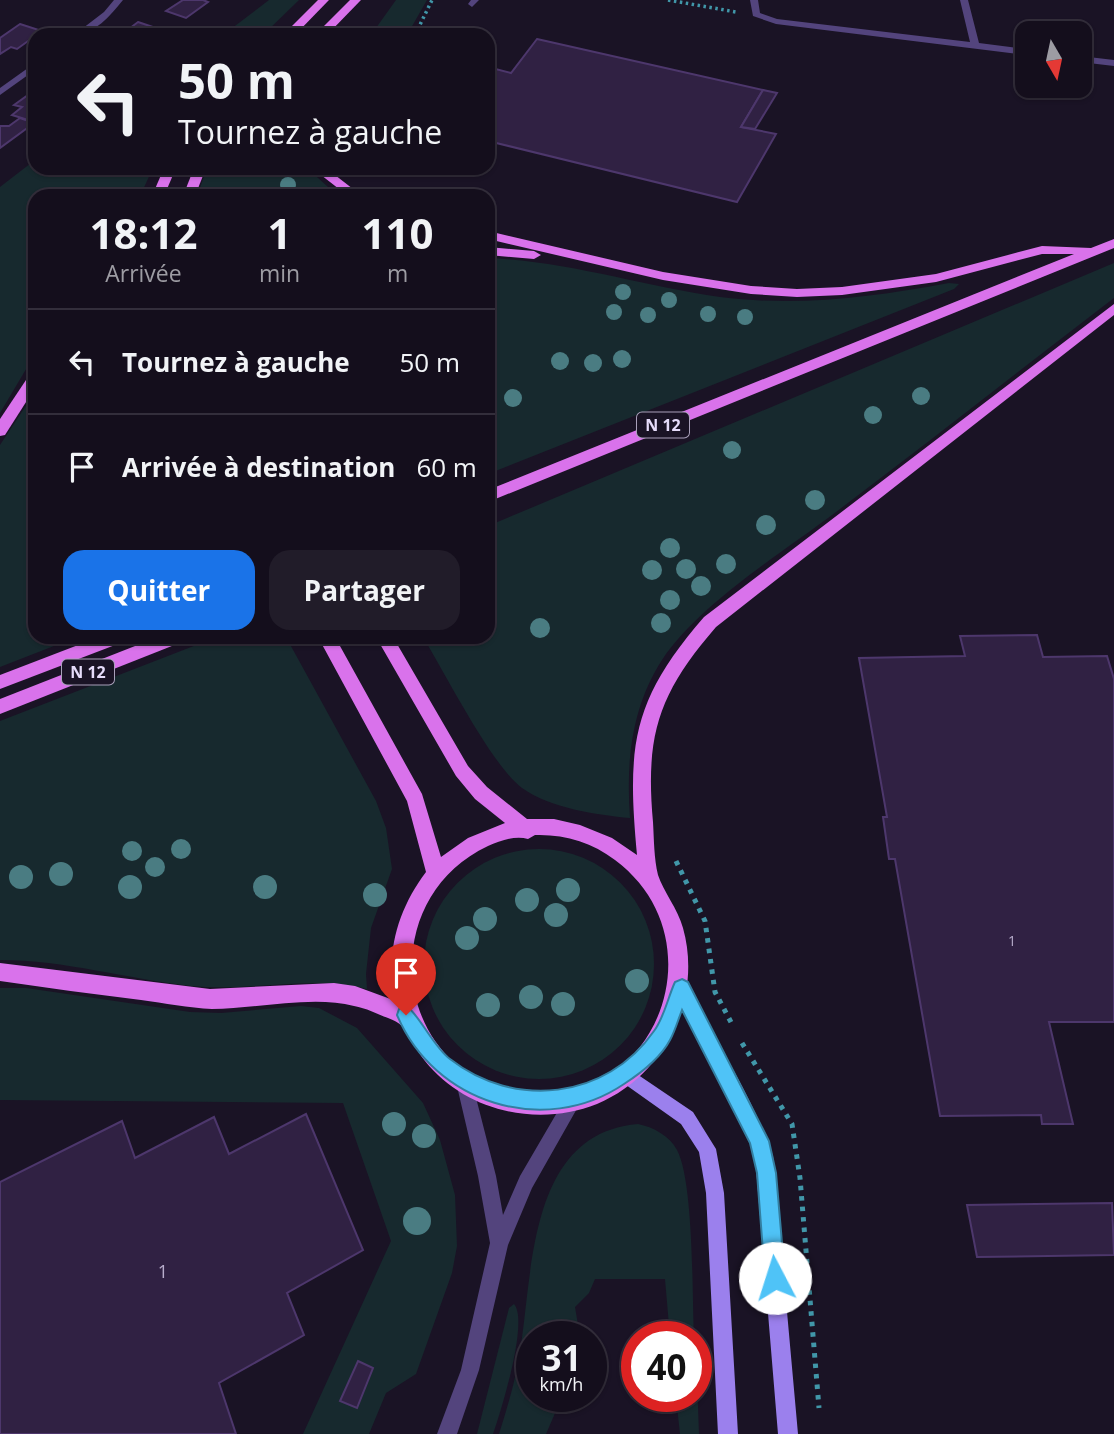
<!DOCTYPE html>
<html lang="fr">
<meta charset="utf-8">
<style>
body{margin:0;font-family:"Open Sans",sans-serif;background:#211c29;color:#f1f3f6;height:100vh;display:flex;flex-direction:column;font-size:26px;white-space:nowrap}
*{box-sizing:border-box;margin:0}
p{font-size:23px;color:#9d9ca3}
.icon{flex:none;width:38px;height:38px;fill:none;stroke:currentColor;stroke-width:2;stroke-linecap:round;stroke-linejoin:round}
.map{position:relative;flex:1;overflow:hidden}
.sheet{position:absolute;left:28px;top:189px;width:467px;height:455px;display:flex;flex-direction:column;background:#140e1c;border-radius:21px;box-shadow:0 2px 5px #0004,0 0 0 2px #332e3b}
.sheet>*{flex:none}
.hud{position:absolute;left:28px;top:28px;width:467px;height:147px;border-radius:21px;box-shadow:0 2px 5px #0004,0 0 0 2px #332e3b;background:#140e1c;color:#f1f3f6;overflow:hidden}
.needle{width:46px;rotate:171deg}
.fabs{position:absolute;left:1015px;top:21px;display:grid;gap:14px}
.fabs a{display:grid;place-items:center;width:77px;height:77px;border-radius:14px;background:#140e1c;box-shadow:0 2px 5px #0004,0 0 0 2px #332e3b;font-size:35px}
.speed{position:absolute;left:516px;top:1321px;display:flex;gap:14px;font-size:35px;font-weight:700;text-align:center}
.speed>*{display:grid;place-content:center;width:91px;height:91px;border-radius:50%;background:#140e1c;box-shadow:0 2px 5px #0004,0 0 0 2px #332e3b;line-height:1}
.speed small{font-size:18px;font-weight:400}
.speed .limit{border:10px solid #d22;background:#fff;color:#111}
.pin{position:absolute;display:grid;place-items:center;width:60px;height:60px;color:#fff;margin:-72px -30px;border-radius:50% 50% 50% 0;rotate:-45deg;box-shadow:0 0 7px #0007}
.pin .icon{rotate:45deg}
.me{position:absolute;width:77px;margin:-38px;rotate:355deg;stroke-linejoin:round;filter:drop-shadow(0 0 5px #0008)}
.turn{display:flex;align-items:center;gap:24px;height:147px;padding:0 35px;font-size:32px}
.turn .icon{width:91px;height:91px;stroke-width:2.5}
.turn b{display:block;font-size:49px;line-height:60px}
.eta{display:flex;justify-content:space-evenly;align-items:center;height:119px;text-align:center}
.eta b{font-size:42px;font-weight:700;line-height:49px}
.button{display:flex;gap:14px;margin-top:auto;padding:14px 35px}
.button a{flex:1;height:80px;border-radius:21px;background:#1a73e8;color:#fff;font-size:28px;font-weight:700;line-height:80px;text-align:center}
.button a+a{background:#211c29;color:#f1f3f6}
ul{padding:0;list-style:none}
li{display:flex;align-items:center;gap:21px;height:105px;padding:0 35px;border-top:2px solid #332e3b}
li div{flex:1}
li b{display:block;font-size:26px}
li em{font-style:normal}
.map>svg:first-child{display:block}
</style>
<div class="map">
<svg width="1114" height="1434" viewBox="0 0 1114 1434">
<rect width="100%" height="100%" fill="#1a1325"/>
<!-- green -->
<g fill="#17292e">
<polygon points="269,0 299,0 263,35 223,35"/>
<polygon points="396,0 427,0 407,35 371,35"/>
<polygon points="35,160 35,168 153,168 140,196 35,196 35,354 0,413 0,187"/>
<polygon points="207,168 307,168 338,196 197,196"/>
<path d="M488,258c79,3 155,28 232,39 78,10 153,0 229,-14l10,1 -5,5 -466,185z"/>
<path d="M1114,263v35c-93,71 -185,144 -278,214 -54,41 -137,92 -174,148 -31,48 -36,102 -32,158 -33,-3 -80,-10 -108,-30 -30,-22 -77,-115 -99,-151h65v-111z"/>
<polygon points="35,392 35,637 77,637 0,667 0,445"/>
<path d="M217,637h69l90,164 10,27 6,41 -21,59 -5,46 1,15c-58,-14 -116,3 -176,-3 -64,-7 -126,-26 -191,-26v-239z"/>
<circle cx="539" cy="964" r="115"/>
<polygon points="0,988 26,988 190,1012 221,1013 301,1006 319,1008 357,1028 423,1103 440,1140 455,1195 457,1246 452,1273 416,1374 386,1393 369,1434 303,1434 391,1241 343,1103 0,1100"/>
<path d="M638,1124c15,3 32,12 39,26 17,32 15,146 17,187h-24l-5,-58h-70l-6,14 -14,14 5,30h-48v59l30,1 -16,37h-47c9,-29 18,-58 22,-89 12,-81 10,-212 117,-221z"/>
<path d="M514,1304c15,17 -13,107 -21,130h-16l32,-126z"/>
<polygon points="697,1379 699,1434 680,1434 676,1397 696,1396"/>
</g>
<!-- building -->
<g fill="#302143" stroke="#4d376c" stroke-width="2">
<polygon points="183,0 203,0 208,2 186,18 166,11"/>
<polygon points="138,22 168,32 164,35 121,35"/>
<polygon points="20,24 42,31 17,49 11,47 0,54 0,38"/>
<polygon points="537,39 763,90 741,127 776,134 737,202 488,141 488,67 511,73"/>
<polygon points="35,90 35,115 28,120 12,115 22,107 14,105"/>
<polygon points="763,90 777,93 755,129 741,127"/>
<polygon points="20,118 34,123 0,148 0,126 9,126"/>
<polygon points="1037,635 1043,657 1107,656 1114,679 1114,1022 1049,1022 1073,1124 1042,1124 1041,1115 940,1116 895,859 889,859 883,817 887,817 859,658 965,656 960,636"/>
<polygon points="306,1114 363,1250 287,1293 304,1335 219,1383 236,1434 0,1434 0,1182 122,1121 135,1158 214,1117 229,1154"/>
<polygon points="1112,1203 1114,1255 977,1257 967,1205"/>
<polygon points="358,1361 373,1368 357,1408 340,1401"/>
</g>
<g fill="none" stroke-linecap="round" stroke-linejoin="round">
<!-- path-far1 -->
<g stroke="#4197a9" stroke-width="3.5" stroke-dasharray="2.5 3.5" stroke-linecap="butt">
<polyline points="668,0 736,12"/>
<polyline points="415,35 432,0"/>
</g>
<!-- path -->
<g stroke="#4197a9" stroke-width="5" stroke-dasharray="4.5 6" stroke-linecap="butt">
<polyline points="676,861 705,921 715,992 733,1026"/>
<polyline points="742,1043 792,1124 800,1178 819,1408"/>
</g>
<!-- lane -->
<polygon fill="#53447d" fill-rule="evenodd" points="471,0 479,0 472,7 468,4"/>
<!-- street -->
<g fill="#53447d" fill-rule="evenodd">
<path d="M114,0h9c-12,15 -29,35 -49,35l30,-23z"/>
<polygon points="750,0 758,0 760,13 777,19 970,42 960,0 968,0 979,43 1027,49 1027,55 776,24 753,16"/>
<polygon points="1080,56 1114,60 1114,66 1080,62"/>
<polygon points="35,63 35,70 0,95 0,88"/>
<polygon points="464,1074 470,1076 472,1082 496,1176 503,1215 520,1176 569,1092 575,1090 581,1092 583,1098 532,1188 508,1245 479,1370 457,1434 437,1434 461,1370 490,1243 478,1176 456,1082 458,1076"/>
</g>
<!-- secondary -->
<g fill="#9b80ed" fill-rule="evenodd">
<path d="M682,980l6,3c26,59 64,111 85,173l25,278h-20l-23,-278c-19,-59 -56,-111 -81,-168l2,-5z"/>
<polygon points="625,1066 693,1112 716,1149 724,1193 738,1434 718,1434 706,1193 699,1152 681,1124 619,1080 617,1074 619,1068"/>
</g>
<!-- primary -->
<g fill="#d972eb" fill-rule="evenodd">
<polygon points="318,0 329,0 295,35 283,35"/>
<polygon points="350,0 361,0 327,35 315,35"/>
<polygon points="164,168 176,168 164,196 152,196"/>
<polygon points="194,168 206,168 195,196 183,196"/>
<polygon points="312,168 326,168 362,196 348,196"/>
<polygon points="488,231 663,272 751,286 797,289 842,287 936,274 1042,246 1091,248 1114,239 1114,248 488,502 488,490 1074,254 1042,254 936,282 842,295 797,297 751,294 663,280 488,239"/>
<polygon points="488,247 534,251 541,255 534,259 488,255"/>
<path d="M1114,304v11l-398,312c-57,66 -71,107 -63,195 1,17 1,37 5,53 5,16 20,34 25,53 20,71 -19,148 -86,176 -60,24 -132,7 -172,-43 -16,-20 -13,-34 -37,-43 -11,-4 -22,-10 -34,-12 -42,-11 -98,3 -142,3 -23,-1 -48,-6 -71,-9 -47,-6 -94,-12 -141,-19v-18l210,26 124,-6 21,3 41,15c-12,-46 2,-92 30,-129l-19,-71 -89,-164h17l87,157 19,63 27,-19 37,-15 -30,-24 -19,-23 -80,-139h17l75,129 19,21 40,32h27l26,6 32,13 25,17c-10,-108 -6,-154 67,-238zM535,835c29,-1 57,7 80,25 107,80 41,252 -93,233 -129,-18 -150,-192 -34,-247 12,-5 27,-11 40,-7z"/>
<polygon points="35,372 35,388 5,435 0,436 0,419 30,374"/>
<polygon points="99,637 125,637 123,642 0,689 0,675"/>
<polygon points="158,637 184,637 182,642 0,714 0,699"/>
</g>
</g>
<!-- trees -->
<g fill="#4a7c82">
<circle cx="288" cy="185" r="8"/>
<circle cx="623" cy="292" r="8"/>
<circle cx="669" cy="300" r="8"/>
<circle cx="614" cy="312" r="8"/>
<circle cx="708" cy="314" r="8"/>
<circle cx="648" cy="315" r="8"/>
<circle cx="745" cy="317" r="8"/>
<circle cx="622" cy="359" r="9"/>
<circle cx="560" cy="361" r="9"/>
<circle cx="593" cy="363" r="9"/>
<circle cx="921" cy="396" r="9"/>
<circle cx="513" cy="398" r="9"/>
<circle cx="873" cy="415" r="9"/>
<circle cx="732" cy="450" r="9"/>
<circle cx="815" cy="500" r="10"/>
<circle cx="766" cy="525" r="10"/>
<circle cx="670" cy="548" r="10"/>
<circle cx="726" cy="564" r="10"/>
<circle cx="686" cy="569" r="10"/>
<circle cx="652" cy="570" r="10"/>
<circle cx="701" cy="586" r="10"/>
<circle cx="670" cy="600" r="10"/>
<circle cx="661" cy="623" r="10"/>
<circle cx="540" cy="628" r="10"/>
<circle cx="181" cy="849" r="10"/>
<circle cx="132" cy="851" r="10"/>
<circle cx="155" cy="867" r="10"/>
<circle cx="61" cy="874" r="12"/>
<circle cx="21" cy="877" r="12"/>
<circle cx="130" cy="887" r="12"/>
<circle cx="265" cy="887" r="12"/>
<circle cx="568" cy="890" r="12"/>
<circle cx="375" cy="895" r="12"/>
<circle cx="527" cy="900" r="12"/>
<circle cx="556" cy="915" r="12"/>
<circle cx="485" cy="919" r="12"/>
<circle cx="467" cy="938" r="12"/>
<circle cx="637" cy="981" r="12"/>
<circle cx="531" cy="997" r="12"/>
<circle cx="563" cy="1004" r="12"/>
<circle cx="488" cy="1005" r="12"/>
<circle cx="394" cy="1124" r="12"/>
<circle cx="424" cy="1136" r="12"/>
<circle cx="417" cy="1221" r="14"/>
</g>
<!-- route -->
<path fill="#4fc3f7" stroke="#337fa1" stroke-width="2" d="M682,979l6,3 81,159 7,32 9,105 -3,7 -7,3 -7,-3 -3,-7 -8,-105 -7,-30 -68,-133c-4,10 -7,21 -12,30 -10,19 -29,33 -46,44 -80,54 -190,19 -227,-69l2,-6 7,-3c11,5 28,42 44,53 64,50 156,41 204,-28 10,-13 14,-34 21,-49z"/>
<g text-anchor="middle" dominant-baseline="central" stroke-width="5" stroke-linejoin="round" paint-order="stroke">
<!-- number labels -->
<g font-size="14" fill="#b8adcc">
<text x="1012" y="940">1</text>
</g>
<!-- shield labels -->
<g fill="#1a1325" stroke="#a9a0ba" stroke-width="2">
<rect x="637" y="412.5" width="52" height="25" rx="5"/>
<rect x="62" y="659.5" width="52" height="25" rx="5"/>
</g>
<g font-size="16" font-weight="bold" fill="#e6dcfa">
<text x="663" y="425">N 12</text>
<text x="88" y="672">N 12</text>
</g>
<!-- near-number labels -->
<g font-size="18" fill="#b8adcc">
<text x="163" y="1271">1</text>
</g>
</g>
</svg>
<div class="fabs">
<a><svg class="needle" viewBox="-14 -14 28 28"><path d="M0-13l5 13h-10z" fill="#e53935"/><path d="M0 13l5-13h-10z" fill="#9d9ca3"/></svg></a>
</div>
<div class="speed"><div>31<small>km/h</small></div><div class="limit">40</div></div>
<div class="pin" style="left:406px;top:1015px;background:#d93025"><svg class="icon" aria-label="arrive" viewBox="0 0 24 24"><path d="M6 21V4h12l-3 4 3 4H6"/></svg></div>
<svg class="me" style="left:775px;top:1278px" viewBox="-20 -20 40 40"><circle r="19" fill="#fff"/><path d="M0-13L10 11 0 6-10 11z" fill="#4fc3f7"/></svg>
<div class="hud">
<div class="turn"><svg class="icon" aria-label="left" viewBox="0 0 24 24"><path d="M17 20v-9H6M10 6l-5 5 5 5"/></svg><div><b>50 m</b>Tournez à gauche</div></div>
</div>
<section class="sheet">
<div class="eta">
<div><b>18:12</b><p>Arrivée</p></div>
<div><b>1</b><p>min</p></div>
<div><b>110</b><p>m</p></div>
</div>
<ul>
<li><svg class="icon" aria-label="left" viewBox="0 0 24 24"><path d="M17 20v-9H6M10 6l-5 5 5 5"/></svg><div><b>Tournez à gauche</b></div><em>50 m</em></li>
<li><svg class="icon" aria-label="arrive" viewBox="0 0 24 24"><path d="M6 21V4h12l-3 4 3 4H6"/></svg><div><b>Arrivée à destination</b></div><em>60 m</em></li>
</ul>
<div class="button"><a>Quitter</a><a>Partager</a></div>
</section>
</div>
